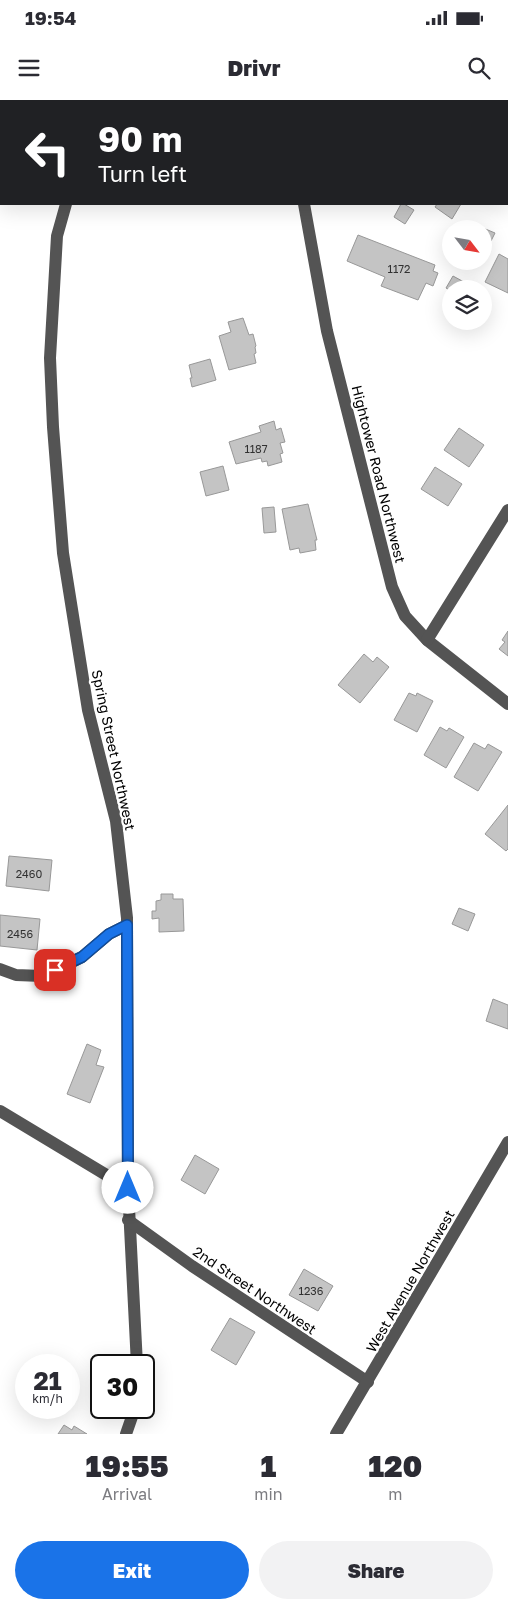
<!DOCTYPE html>
<style>
body{margin:0;font-family:"Golos Text",sans-serif;background:#f2f2f3;color:#2b2b33;height:100vh;display:flex;flex-direction:column;font-size:19px;white-space:nowrap}
*{box-sizing:border-box;margin:0}
p{font-size:16px;color:#7c7c81}
.icon{flex:none;width:28px;height:28px;fill:none;stroke:currentColor;stroke-width:2;stroke-linecap:round;stroke-linejoin:round}
.map{position:relative;height:1334px;overflow:hidden}
.drawer{display:flex;flex-direction:column;background:#fff;flex:1}
.drawer>*{flex:none}
.guide{position:absolute;left:0px;top:0px;width:509px;height:105px;box-shadow:0 5px 20px #0002;background:#202124;color:#fff;overflow:hidden}
.needle{width:32px;rotate:121deg}
.tools{position:absolute;left:442px;top:120px;display:grid;gap:10px}
.tools a{display:grid;place-items:center;width:50px;height:50px;border-radius:50%;background:#fff;box-shadow:0 5px 20px #0002;font-size:25px}
.speed{position:absolute;left:15px;top:1254px;display:flex;gap:10px;font-size:25px;font-weight:700;text-align:center}
.speed>*{display:grid;place-content:center;width:65px;height:65px;border-radius:50%;background:#fff;box-shadow:0 5px 20px #0002;line-height:1}
.speed small{font-size:12px;font-weight:400}
.speed .limit{border:2px solid #111;border-radius:8px;background:#fff;color:#111}
.pin{position:absolute;display:grid;place-items:center;width:42px;height:42px;color:#fff;margin:-21px;border-radius:10px;box-shadow:0 2px 8px #0006}
.me{position:absolute;width:55px;margin:-28px;rotate:0deg;stroke-linejoin:round;filter:drop-shadow(0 0 4px #0008)}
.turn{display:flex;align-items:center;gap:18px;height:105px;padding:0 15px;font-size:22px}
.turn .icon{width:65px;height:65px;stroke-width:2.5}
.turn b{display:block;font-size:35px;line-height:42px}
.eta{display:flex;justify-content:space-evenly;align-items:center;height:85px;text-align:center}
.eta b{font-size:30px;font-weight:800;line-height:35px}
.button{display:flex;gap:10px;margin-top:auto;padding:10px 15px}
.button a{flex:1;height:58px;border-radius:30px;background:#1a73e8;color:#fff;font-size:20px;font-weight:800;line-height:58px;text-align:center}
.button a+a{background:#f2f2f3;color:#2b2b33}
.status{display:flex;justify-content:space-between;align-items:center;height:35px;padding:0 25px;background:#fff;direction:ltr}
.status svg{height:14px;fill:currentColor}
header{display:flex;justify-content:space-between;align-items:center;height:65px;padding:0 15px;background:#fff;font-size:22px;font-weight:800}
.map>svg:first-child{display:block}
</style>
<div class="status"><b>19:54</b><svg viewBox="0 0 49 12"><path d="M0 12V9h3v3zM5 12V6h3v6zM10 12V3h3v9zM15 12V0h3v12zM26 1h20v11H26zM47 4h2v5h-2z"/></svg></div>
<header><svg class="icon" aria-label="menu" viewBox="0 0 24 24"><path d="M4 6h16M4 12h16M4 18h16"/></svg>Drivr<svg class="icon" aria-label="search" viewBox="0 0 24 24"><circle cx="10" cy="10" r="6"/><path d="M15 15l6 6"/></svg></header>
<div class="map">
<svg width="508" height="1334" viewBox="0 0 508 1334">
<rect width="100%" height="100%" fill="#fff"/>
<!-- building -->
<g fill="#c4c4c4" stroke="#989898">
<polygon points="421,0 457,0 421,1"/>
<polygon points="401,104 404,104 414,110 405,124 394,117"/>
<polygon points="437,104 461,104 452,119 435,107"/>
<polygon points="483,128 495,133 491,141 484,137"/>
<polygon points="358,135 435,165 433,171 438,173 433,186 426,183 418,200 381,186 385,177 347,161"/>
<polygon points="499,154 508,159 508,193 485,182"/>
<polygon points="453,176 464,182 460,189 451,189 451,191 446,188"/>
<polygon points="243,218 249,235 253,234 256,246 255,247 256,253 254,254 256,263 229,270 219,236 231,232 228,222"/>
<polygon points="210,259 216,280 192,287 190,278 192,278 189,265"/>
<polygon points="274,321 276,330 281,328 285,342 280,343 283,353 280,354 282,362 268,366 267,361 262,362 261,358 236,364 229,342 261,332 259,326"/>
<polygon points="459,328 484,345 469,367 444,350"/>
<polygon points="223,366 229,390 206,396 200,372"/>
<polygon points="435,367 462,384 448,406 421,389"/>
<polygon points="308,404 317,440 315,440 316,450 300,453 299,448 290,450 282,409"/>
<polygon points="274,407 276,432 264,433 262,408"/>
<polygon points="508,531 508,556 499,549 505,542 502,540"/>
<polygon points="364,554 373,562 377,557 389,567 360,603 338,585"/>
<polygon points="409,593 416,596 417,593 433,601 417,632 394,620"/>
<polygon points="440,627 447,631 449,628 464,637 446,668 424,655"/>
<polygon points="474,643 485,649 488,644 502,652 478,691 454,677"/>
<polygon points="508,705 508,749 506,751 485,734"/>
<polygon points="9,756 52,760 49,791 6,786"/>
<polygon points="161,794 173,794 173,799 183,799 184,831 159,832 159,818 152,819 152,811 156,811 156,801 161,800"/>
<polygon points="459,808 475,814 468,831 452,824"/>
<polygon points="0,815 40,819 37,850 0,846"/>
<polygon points="493,899 508,905 508,929 486,921"/>
<polygon points="87,944 101,950 96,965 104,967 90,1003 67,994"/>
<polygon points="195,1055 219,1069 205,1094 181,1080"/>
<polygon points="304,1169 333,1186 318,1211 289,1195"/>
<polygon points="230,1218 255,1232 236,1265 211,1250"/>
<polygon points="64,1325 72,1330 74,1326 87,1334 58,1334"/>
</g>
<g fill="none" stroke-linecap="round" stroke-linejoin="round">
<!-- minor -->
<g stroke="#545454" stroke-width="12">
<polyline points="279,0 279,1"/>
<polyline points="106,1 106,0"/>
<polyline points="66,104 57,136 50,258 53,327 63,453 88,610 116,721 127,818 128,1088 137,1265"/>
<polyline points="304,104 327,231 392,487 405,516 427,540 508,604"/>
<polyline points="427,540 508,410"/>
<polyline points="0,869 16,875 42,876 82,857 109,834 127,825"/>
<polyline points="0,1011 128,1088"/>
<polyline points="128,1120 192,1166 368,1282"/>
<polyline points="126,1334 135,1308"/>
<polyline points="336,1334 508,1042"/>
</g>
</g>
<g fill="none" stroke-linecap="round" stroke-linejoin="round">
<!-- route casing -->
<g stroke="#114b97" stroke-width="12">
<polyline id="route" points="55,870 82,857 109,834 127,825 128,1088"/>
</g>
<!-- route -->
<use href="#route" stroke="#1a73e8" stroke-width="9"/>
</g>
<g text-anchor="middle" dominant-baseline="central" stroke-width="4.5" stroke-linejoin="round" paint-order="stroke">
<!-- number labels -->
<g font-size="11" fill="#313131">
<text x="399" y="168">1172</text>
<text x="256" y="348">1187</text>
<text x="29" y="773">2460</text>
<text x="20" y="833">2456</text>
<text x="311" y="1190">1236</text>
</g>
<!-- street labels -->
<g font-size="14" fill="#000" stroke="#fff">
<text transform="translate(379 374) rotate(76)">Hightower Road Northwest</text>
<text transform="translate(114 650) rotate(78)">Spring Street Northwest</text>
<text transform="translate(410 1181) rotate(-60)">West Avenue Northwest</text>
<text transform="translate(255 1190) rotate(34)">2nd Street Northwest</text>
</g>
</g>
</svg>
<div class="tools">
<a><svg class="needle" viewBox="-14 -14 28 28"><path d="M0-13l5 13h-10z" fill="#e53935"/><path d="M0 13l5-13h-10z" fill="#7c7c81"/></svg></a>
<a><svg class="icon" aria-label="layers" viewBox="0 0 24 24"><path d="M12 4l9 5-9 5-9-5zM3 14l9 5 9-5"/></svg></a>
</div>
<div class="speed"><div>21<small>km/h</small></div><div class="limit">30</div></div>
<div class="pin" style="left:55px;top:870px;background:#d93025"><svg class="icon" aria-label="arrive" viewBox="0 0 24 24"><path d="M6 21V4h12l-3 4 3 4H6"/></svg></div>
<svg class="me" style="left:128px;top:1088px" viewBox="-20 -20 40 40"><circle r="19" fill="#fff"/><path d="M0-13L10 11 0 6-10 11z" fill="#1a73e8"/></svg>
<div class="guide">
<div class="turn"><svg class="icon" aria-label="left" viewBox="0 0 24 24"><path d="M17 20v-9H6M10 6l-5 5 5 5"/></svg><div><b>90 m</b>Turn left</div></div>
</div>
</div>
<section class="drawer">
<div class="eta">
<div><b>19:55</b><p>Arrival</p></div>
<div><b>1</b><p>min</p></div>
<div><b>120</b><p>m</p></div>
</div>
<div class="button"><a>Exit</a><a>Share</a></div>
</section>
